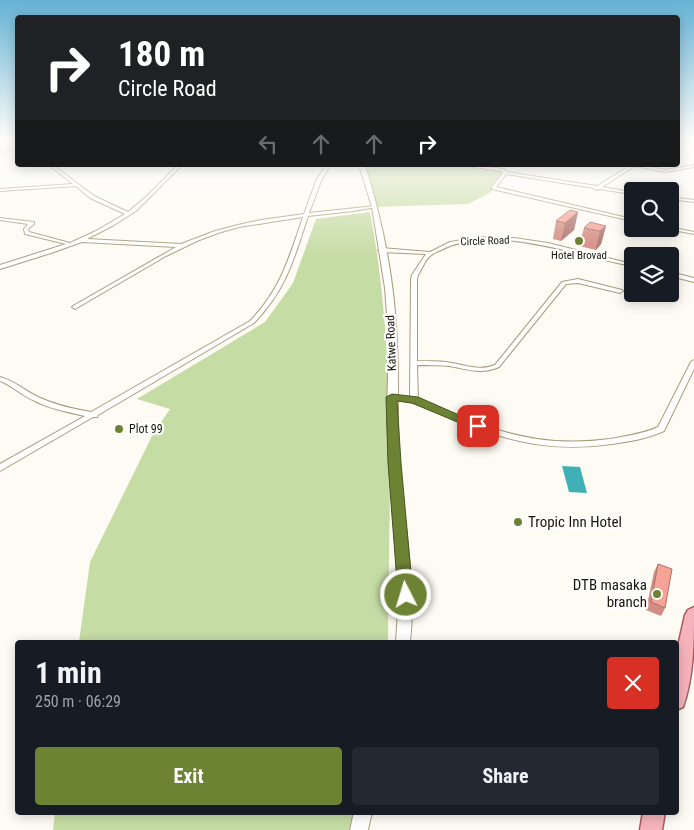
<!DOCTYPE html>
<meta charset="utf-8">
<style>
body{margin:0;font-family:"Roboto Condensed",sans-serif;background:#242831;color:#f1f3f6;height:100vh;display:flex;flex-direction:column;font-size:19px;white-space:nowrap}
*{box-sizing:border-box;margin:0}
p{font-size:16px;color:#9ea1a6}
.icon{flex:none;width:28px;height:28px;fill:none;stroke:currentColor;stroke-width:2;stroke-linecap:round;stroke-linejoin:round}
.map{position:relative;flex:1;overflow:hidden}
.panel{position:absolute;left:15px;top:640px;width:664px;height:175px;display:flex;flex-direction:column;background:#171b24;border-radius:5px;box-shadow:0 2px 12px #0003}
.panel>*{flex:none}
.top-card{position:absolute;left:15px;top:15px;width:665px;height:152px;border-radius:5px;box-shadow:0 2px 12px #0003;background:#202124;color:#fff;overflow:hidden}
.tools{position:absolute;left:624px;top:182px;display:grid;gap:10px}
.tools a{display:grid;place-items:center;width:55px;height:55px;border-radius:5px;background:#171b24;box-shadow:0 2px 12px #0003;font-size:25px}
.pin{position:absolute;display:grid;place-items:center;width:42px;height:42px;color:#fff;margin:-21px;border-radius:10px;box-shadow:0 2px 8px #0006}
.me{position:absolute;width:55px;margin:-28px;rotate:355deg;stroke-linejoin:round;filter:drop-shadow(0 0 4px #0008)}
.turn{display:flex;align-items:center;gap:18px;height:105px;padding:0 20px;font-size:22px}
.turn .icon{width:65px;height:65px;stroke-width:2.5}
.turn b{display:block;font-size:35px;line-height:42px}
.lanes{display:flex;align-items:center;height:48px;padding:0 20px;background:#0003;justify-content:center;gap:25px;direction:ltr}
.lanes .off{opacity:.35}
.round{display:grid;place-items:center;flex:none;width:52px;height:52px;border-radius:5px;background:#242831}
.overview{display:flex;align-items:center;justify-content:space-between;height:85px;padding:0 20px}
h1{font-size:30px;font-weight:700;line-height:38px}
.button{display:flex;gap:10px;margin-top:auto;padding:10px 20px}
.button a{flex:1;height:58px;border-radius:5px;background:#6d8334;color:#fff;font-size:20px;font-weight:700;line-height:58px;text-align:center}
.button a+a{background:#242831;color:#f1f3f6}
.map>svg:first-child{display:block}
</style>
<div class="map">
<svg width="694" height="830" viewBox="0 0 694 830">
<rect width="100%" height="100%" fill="#fefbf5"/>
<!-- green -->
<g fill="#c6dca5">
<polygon points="362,165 464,165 504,170 491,192 468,204 375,207"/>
<path d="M370,212c27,141 19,287 18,430h-309l11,-80 63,-128 17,-25 -33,-10 128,-77 28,-39 23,-64z"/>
<polygon points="55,813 362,813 357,830 53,830"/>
</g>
<!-- water -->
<polygon fill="#40b0b7" points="562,466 580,467 587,493 569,492"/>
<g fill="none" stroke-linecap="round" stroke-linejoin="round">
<!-- minor casing -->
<g stroke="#a99c7d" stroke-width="2">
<g id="minor">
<polygon points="11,139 15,139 18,140 18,143"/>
<polygon points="686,139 692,139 678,142 678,140"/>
<polygon points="18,146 18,148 0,154 0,152"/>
<path d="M49,165h4l41,31 34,16 18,-15 32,-32h4l-46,46 -22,14 -27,14 94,5 34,-13 23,-6 23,-5 43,-6 12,-33 10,-16h4l-9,16 -12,32 66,-7 2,1 -24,4 -45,5c-14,43 -22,74 -54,107l-156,92 -1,2h-4l-93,54v-7l85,-48c-17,-4 -35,-7 -50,-15 -13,-5 -22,-15 -35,-20v-4c15,4 25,14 38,20 17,8 35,12 53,15l159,-91c31,-32 39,-63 53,-104l-64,10 -21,6 -21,8 -31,15 -91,53 -3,-2 1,-1 103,-59 -94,-5 -31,11 -51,16v-4l66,-21 -41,-10 -1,-5 4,-5 -28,-4v-2l34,4v2l-6,5 1,3 41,11 26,-12 29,-17 -35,-16 -14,-12 -76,5v-2l73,-5z"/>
<polygon points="459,165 471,165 504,169 507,172 597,186 631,165 641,165 665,170 694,165 694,167 665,172 635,166 602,187 632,192 632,194 599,189 596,190 594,188 506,174 496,187 632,219 632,221 492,189 492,187 503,173 502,171"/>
<polygon points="670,197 694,200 694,202 670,199"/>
<polygon points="670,227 694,232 694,234 668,229 670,229"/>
<path d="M481,237l33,1 34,5 84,21v2c-55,-10 -138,-43 -191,-16 -4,2 -8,3 -11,6 -5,4 -8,13 -12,19l-1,4v82c10,0 20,0 29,1 17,2 32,10 49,3l67,-83 16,-3 44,11 1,1 -3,2 -42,-10 -12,1 -67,83c-17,8 -32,2 -50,-1 -10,-1 -21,-1 -32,-1l1,35c17,5 33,13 49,20 50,18 90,26 143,19 16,-3 33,-5 48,-12l33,-65 3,-2v9l-30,62c-17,8 -34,10 -52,13 -56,8 -98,-1 -150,-21 -16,-6 -31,-14 -46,-19 -9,-3 -18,-4 -27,-5l-1,-2 4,-2 18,3 1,-119 1,-4 14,-21 -45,-2 -3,-2 3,-2 49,4 20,-10z"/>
<polygon points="670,272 694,278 694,282 670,276"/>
</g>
</g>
<!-- tertiary casing -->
<g stroke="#a99c7d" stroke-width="2">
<g id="tertiary">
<path d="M359,165h6c18,57 30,118 32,179 2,39 0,78 2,117 4,61 18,121 11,181h-14l3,-47 -10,-132 -2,-51 2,-69 -4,-55 -13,-81z"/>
<polygon points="354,812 372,812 368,830 350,830"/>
</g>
</g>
<!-- primary casing -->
<g stroke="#a55c5f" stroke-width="3">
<g id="primary">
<path d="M694,607c0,33 0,69 -11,100l-7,3v-55l9,-40 3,-5z"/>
<polygon points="643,812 665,812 662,830 640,830"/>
</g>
</g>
<!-- minor -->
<use href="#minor" fill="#fff" fill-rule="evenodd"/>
<!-- tertiary -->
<use href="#tertiary" fill="#fff" fill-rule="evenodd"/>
<!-- primary -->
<use href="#primary" fill="#f6b3bb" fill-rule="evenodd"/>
</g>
<!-- wall -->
<g fill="#d38c82">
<polygon points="578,212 574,230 561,241 553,239 556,221"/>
<polygon points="606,226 601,244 596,250 579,246 584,228"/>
<polygon points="658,564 665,608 661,616 646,610 654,572"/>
</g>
<!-- shaded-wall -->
<g fill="#ac726a">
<polygon points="578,212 574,230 561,241 565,223"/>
<polygon points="606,226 601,244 596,250 600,231"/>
</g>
<!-- building -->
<g fill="#f5a397" stroke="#ac726a">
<polygon points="570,210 578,212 565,223 556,221"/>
<polygon points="590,222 606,226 600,231 584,228"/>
<polygon points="658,564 672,569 665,608 651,602"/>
</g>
<!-- sky -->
<linearGradient id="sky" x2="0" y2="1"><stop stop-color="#65b2d4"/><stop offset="0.55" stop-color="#fffdfa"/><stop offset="1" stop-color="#fffdfa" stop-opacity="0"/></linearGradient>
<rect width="694" height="255" fill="url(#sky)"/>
<!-- route -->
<polygon fill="#6d8334" stroke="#475522" points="392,394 418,397 484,426 478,430 474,429 412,403 397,401 401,463 413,595 411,600 406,602 400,600 398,595 388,463 386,397"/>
<!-- markers -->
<g fill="#6d8334" stroke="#fff" stroke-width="2">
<circle cx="579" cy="241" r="5"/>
<circle cx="119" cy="429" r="5"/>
<circle cx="518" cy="522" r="5"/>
<circle cx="657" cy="594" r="5"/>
</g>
<g text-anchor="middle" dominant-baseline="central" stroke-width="4.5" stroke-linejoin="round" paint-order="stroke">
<!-- far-street labels -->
<g font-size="11" fill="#1a160a" stroke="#fff">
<text transform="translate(485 241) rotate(-2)">Circle Road</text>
</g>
<!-- far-poi labels -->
<g font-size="11" fill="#1a160a" stroke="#fff">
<text x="579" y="255">Hotel Brovad</text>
</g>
<!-- street labels -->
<g font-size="12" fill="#1a160a" stroke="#fff">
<text transform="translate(391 343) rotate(-92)">Katwe Road</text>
</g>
<!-- poi labels -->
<g font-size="12" fill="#1a160a" stroke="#fff" text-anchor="start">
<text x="129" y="429">Plot 99</text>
</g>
<!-- near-poi labels -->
<g font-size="15" fill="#1a160a" stroke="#fff" text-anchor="start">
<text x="528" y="522">Tropic Inn Hotel</text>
<text x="647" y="585" text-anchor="end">DTB masaka<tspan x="647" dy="17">branch</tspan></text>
</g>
</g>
</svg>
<div class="tools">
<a><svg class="icon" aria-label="search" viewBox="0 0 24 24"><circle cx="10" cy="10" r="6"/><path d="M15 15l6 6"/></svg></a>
<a><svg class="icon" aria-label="layers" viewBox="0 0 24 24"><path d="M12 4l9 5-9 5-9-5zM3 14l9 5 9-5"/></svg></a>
</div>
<div class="pin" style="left:478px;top:426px;background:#d93025"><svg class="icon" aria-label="arrive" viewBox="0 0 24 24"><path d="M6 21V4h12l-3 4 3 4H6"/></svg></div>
<svg class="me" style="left:406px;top:595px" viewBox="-20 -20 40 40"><circle r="17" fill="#6d8334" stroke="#fff" stroke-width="3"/><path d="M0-11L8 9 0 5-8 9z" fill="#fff"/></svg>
<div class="top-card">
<div class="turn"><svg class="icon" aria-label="right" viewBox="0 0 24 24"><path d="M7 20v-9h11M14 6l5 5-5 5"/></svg><div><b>180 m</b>Circle Road</div></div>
<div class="lanes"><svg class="icon off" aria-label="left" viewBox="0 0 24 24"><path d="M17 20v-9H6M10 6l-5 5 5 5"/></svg><svg class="icon off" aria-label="ahead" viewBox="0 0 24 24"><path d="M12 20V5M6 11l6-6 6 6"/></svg><svg class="icon off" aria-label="ahead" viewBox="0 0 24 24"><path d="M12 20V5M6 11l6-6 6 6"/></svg><svg class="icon" aria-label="right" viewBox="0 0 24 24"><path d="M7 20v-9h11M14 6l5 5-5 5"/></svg></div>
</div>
<section class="panel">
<div class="overview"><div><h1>1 min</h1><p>250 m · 06:29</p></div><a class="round" style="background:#d93025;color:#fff"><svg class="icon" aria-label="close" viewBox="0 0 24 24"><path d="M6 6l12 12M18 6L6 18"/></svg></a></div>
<div class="button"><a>Exit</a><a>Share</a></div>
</section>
</div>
